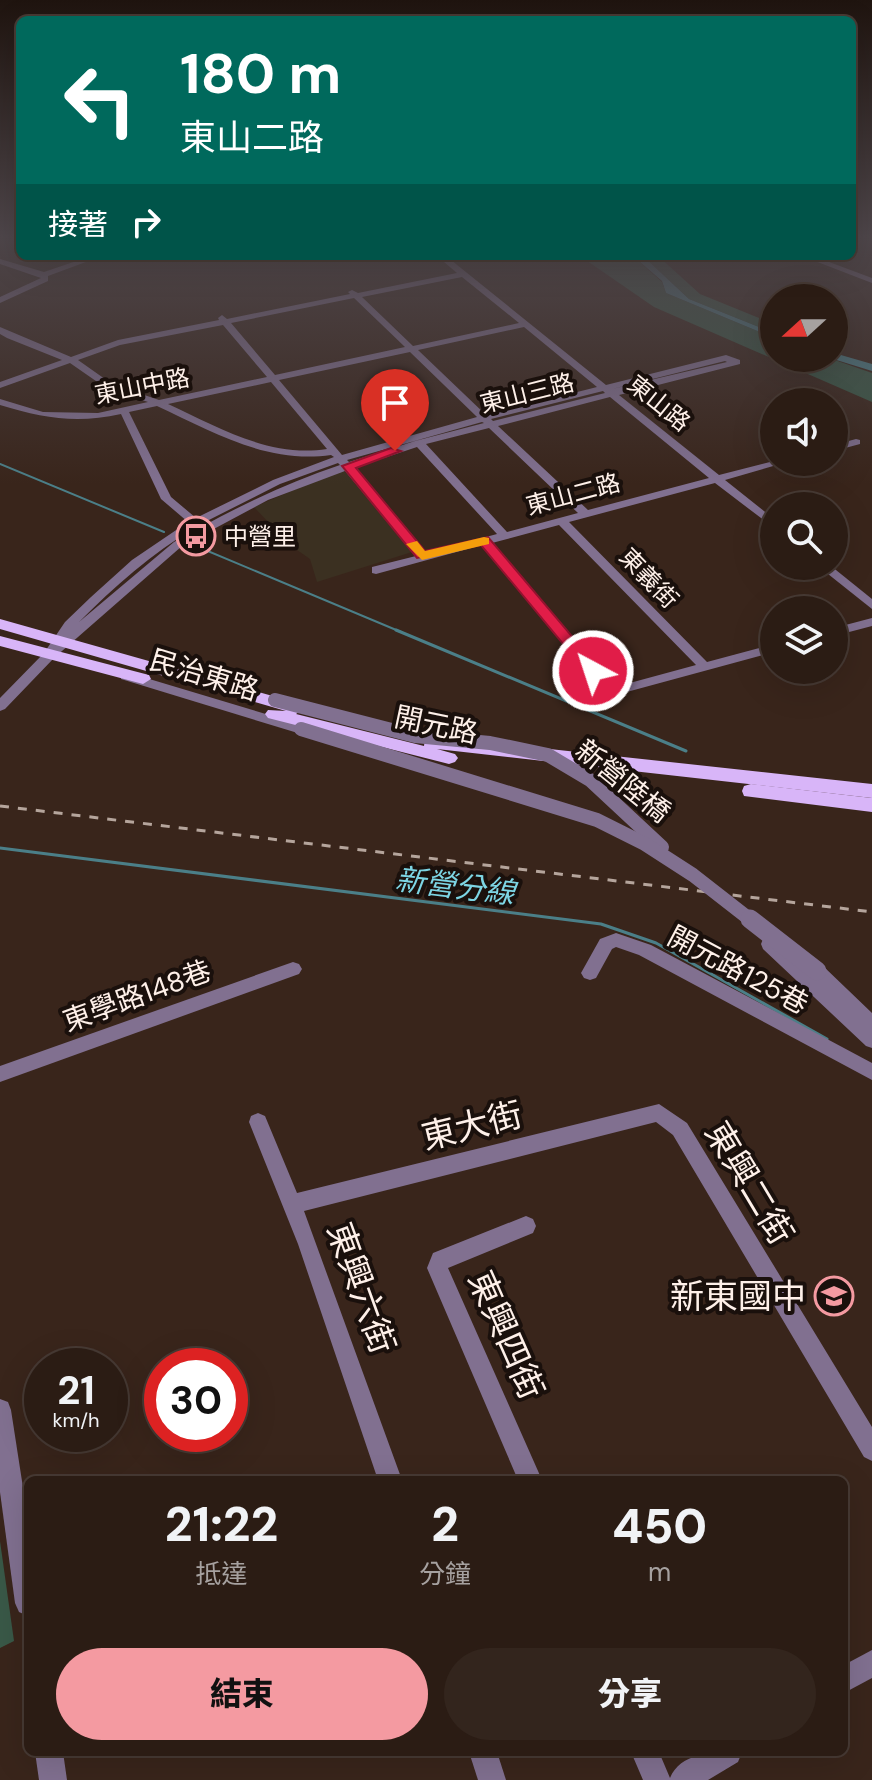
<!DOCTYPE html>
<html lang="zh-TW">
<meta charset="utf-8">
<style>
body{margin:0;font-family:"DM Sans","Noto Sans TC",sans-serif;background:#33251d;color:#f1f3f6;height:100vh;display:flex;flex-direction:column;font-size:30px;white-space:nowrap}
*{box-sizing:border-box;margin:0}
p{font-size:26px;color:#a6a1a0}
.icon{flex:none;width:44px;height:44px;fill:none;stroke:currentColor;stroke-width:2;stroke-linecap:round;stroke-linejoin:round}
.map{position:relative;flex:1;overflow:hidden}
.sheet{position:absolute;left:24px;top:1476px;width:824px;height:280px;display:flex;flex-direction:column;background:#2b1c14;border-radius:12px;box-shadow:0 8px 32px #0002,0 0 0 2px #473a34}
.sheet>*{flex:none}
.banner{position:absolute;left:16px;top:16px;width:840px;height:244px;border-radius:12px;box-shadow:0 8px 32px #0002,0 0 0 2px #473a34;background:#00695c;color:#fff;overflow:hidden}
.needle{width:52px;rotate:249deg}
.tools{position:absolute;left:760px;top:284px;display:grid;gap:16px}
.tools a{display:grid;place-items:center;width:88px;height:88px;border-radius:50%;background:#2b1c14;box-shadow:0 8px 32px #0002,0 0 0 2px #473a34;font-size:40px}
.speed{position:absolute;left:24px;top:1348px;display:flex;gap:16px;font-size:40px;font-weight:700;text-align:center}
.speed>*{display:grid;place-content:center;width:104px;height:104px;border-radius:50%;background:#2b1c14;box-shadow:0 8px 32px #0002,0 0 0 2px #473a34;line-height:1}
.speed small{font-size:20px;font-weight:400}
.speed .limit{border:12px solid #d22;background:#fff;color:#111}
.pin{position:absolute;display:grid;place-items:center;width:68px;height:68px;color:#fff;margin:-82px -34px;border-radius:50% 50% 50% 0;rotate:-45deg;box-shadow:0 0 8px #0007}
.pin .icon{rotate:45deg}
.me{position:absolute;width:88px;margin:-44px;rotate:320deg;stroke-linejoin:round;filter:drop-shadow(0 0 6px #0008)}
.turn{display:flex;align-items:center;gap:28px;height:168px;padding:0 32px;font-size:36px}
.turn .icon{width:104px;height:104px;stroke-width:2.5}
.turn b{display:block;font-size:56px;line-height:68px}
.then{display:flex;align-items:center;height:76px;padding:0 32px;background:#0003;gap:16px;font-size:30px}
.eta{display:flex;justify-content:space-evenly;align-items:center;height:136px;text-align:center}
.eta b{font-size:48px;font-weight:800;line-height:56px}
.action{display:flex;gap:16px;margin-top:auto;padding:16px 32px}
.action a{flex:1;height:92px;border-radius:48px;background:#f49aa1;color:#111;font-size:32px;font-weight:800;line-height:92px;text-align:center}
.action a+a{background:#33251d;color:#f1f3f6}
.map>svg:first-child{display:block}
</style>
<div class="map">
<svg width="872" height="1780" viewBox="0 0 872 1780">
<rect width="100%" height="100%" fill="#39251b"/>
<!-- industrial -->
<polygon fill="#3b3021" points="338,471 346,472 412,552 317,582 310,559 290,545 254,507"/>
<!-- green -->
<g fill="#395847">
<polygon points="580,256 633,256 662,282 666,293 774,338 774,358 829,358 872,373 872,402 654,307"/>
<polygon points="643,256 658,256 700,294 774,324 774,333 689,299"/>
<polygon points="0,1541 14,1641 0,1648"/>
</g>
<!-- water -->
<polygon fill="#4b7f88" points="633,256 643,256 689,299 774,333 774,338 666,293 662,281"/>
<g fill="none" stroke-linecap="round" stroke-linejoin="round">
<!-- stream-far1 -->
<g stroke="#4b7f88" stroke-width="2">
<polyline points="0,464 164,532"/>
<polyline points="191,544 401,632"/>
</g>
<!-- stream -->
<g stroke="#4b7f88" stroke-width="3">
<polyline points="396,630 686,751"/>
<polyline points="0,848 601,924 656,943 827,1039"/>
</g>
<!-- river -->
<polygon fill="#4b7f88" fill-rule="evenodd" points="834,353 872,364 872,371 830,358 834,358"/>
<!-- minor -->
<g fill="#817090" fill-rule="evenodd">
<polygon points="91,256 102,256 48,276 48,281 0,303 0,297 41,278 0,264 0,259 44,272"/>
<path d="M437,256h9l160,129 120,-30 14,5v4l-121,31 100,80 55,-14 13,1 -62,18 49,39v9l-59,-45 -146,39 138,140 67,-18v8l-162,44 -5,-1 -125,-150 -106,29 -4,-1v-6l44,-11 -71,-85 -77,29 -86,46 -128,112 -49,51 -5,2v-13l44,-45 21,-31 26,-25 41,-37 56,-38 -27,-23 -40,-85c-45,10 -78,4 -121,-9v-6l43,13 55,1 50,-11 -42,-14 -36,-25 -70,25v-6l62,-22 -55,-22 -7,-4v-7l71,30 47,-17 101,-20 -1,-2 4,-3 5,4 123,-25 -2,-2 4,-2 6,3 99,-20zM462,277l57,46 -106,23 -51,-49zM354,298l51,49 -130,28 -44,-52zM223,325l44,52 -108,23 -47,-16 -34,-24 42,-15zM524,327l73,60 -111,28 -68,-65zM410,352l67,65 -135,38 -63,-75zM725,361l2,1 -115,27zM271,382l56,67c-58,9 -109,-22 -159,-45zM603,391l2,2 -112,28 -2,-2zM610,397l99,81 -121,32 -90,-84zM157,406c56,26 110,58 174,49l3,2 -61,23 -77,38 -25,-21 -42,-85zM482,422l2,1 -69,18 -66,21 -2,-2zM489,428l89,85 -71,19 -81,-88zM417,447l80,87 -71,19 -72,-85zM338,463l2,2c-47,16 -91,36 -135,60l-2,-2 77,-39zM559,525l137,140 -81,22 -123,-144zM195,528l2,1 -23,13 -95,80c35,-35 73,-69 116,-94z"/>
<polygon points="802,256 813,256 872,278 872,283"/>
<polygon points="856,439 860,440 860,444 834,451 834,445"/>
<polygon points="818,566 831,566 872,599 872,609"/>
<polygon points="872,618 872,626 834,636 834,628"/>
<polygon points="126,672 306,726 308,729 301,734 121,679 121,673"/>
<polygon points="616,933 651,945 872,1063 872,1080 639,955 616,947 612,949 596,978 590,980 584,978 581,973 600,939"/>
<polygon points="769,937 775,939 809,970 811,966 817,964 823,966 872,1013 872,1048 866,1046 763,949 761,944 763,939"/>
<polygon points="293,962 299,964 302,969 299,974 0,1082 0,1066"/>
<polygon points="659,1104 687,1123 872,1427 872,1461 864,1457 673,1135 656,1122 304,1211 402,1480 378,1480 298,1244 249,1122 251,1116 258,1113 265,1116 297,1193"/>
<polygon points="526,1216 533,1219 536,1226 533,1233 448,1268 542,1480 518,1480 427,1268 433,1253"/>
<polygon points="0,1399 8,1402 11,1410 28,1520 28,1616 19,1612 15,1603 0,1492"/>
<polygon points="872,1650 872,1678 844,1693 844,1665"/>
<polygon points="35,1752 63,1752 67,1780 39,1780"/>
<polygon points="469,1752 497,1752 506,1780 478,1780"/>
<path d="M631,1752h28l11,26c11,-27 47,-26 72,-26l-4,10 -30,18h-65z"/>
</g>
<!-- major -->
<g fill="#d8b5f8" fill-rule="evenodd">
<polygon points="0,619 301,704 304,708 296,714 424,746 425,738 431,736 872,784 872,798 437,749 455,754 458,758 455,762 449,764 268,718 265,714 268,710 286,711 0,629"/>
<polygon points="0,636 149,675 151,679 143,684 0,646"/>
<polygon points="751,784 872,798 872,812 744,796 742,791 744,786"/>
</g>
<!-- rail -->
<polyline stroke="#b5a59c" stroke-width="3" stroke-dasharray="9 9" stroke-linecap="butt" points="0,806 872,912"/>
<!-- minor-bridge-far1 -->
<g stroke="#817090" stroke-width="14">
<polyline points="275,700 415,736 490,743 548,755 590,780 662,847"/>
<polyline points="301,729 597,820 645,844 693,875 752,921"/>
</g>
<!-- minor-bridge -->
<polyline stroke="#817090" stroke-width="19" points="750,919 817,971"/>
</g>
<!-- sky -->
<linearGradient id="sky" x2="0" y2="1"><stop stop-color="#1f140f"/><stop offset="0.49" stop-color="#4e464a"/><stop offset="1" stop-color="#4e464a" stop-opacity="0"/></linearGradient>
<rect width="872" height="484" fill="url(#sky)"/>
<!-- route -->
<polygon fill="#e11d48" stroke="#92132f" stroke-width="2" points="391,448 401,451 356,468 425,551 488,537 598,667 598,674 588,674 481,545 417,558 342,466"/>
<!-- slow -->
<polygon fill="#f59e0b" points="484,537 489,538 489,544 422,560 406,544 417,541 425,551"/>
<!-- icons -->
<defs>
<g id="bus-ring" transform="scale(2)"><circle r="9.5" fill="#1a100c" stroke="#f49aa1" stroke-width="1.5"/><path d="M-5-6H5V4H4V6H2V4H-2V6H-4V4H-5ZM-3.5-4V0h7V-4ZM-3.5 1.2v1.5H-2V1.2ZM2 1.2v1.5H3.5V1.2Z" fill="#f49aa1"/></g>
<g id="school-ring" transform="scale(2)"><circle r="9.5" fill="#1a100c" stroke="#f49aa1" stroke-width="1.5"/><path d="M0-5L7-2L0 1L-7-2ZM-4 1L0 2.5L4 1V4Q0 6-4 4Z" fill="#f49aa1"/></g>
</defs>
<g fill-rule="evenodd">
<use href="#bus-ring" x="196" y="536"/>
<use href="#school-ring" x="834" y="1296"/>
</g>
<g text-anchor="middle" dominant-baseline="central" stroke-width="8" stroke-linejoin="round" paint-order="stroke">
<!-- far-street labels -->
<g font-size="24" fill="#fef0e9" stroke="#1a100c">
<text transform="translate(142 386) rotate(-11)">東山中路</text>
<text transform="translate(527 393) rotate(-14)">東山三路</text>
<text transform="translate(659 403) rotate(39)">東山路</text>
<text transform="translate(573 494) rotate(-15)">東山二路</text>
<text transform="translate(649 578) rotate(46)">東義街</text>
</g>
<!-- far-poi labels -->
<g font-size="24" fill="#fef0e9" stroke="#1a100c" text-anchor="start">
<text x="224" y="536">中營里</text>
</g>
<!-- street labels -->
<g font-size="28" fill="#fef0e9" stroke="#1a100c">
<text transform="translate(204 675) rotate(17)">民治東路</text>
<text transform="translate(436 725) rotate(12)">開元路</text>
<text transform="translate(623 781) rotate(39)">新營陸橋</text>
<text transform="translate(738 970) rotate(28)">開元路125巷</text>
<text transform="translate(137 996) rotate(-20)">東學路148巷</text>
</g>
<!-- water labels -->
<g font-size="30" font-style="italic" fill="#7dd5e4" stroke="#1a100c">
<text transform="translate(455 886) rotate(7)">新營分線</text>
</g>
<!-- near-street labels -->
<g font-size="34" fill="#fef0e9" stroke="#1a100c">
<text transform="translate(472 1126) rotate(-14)">東大街</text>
<text transform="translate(749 1183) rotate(59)">東興二街</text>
<text transform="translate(361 1288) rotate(70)">東興六街</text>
<text transform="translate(506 1335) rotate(66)">東興四街</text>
</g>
<!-- near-poi labels -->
<g font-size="34" fill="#fef0e9" stroke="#1a100c" text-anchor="end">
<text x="806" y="1296">新東國中</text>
</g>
</g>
</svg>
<div class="tools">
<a><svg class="needle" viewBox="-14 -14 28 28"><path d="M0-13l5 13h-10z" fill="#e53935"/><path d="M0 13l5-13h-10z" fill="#a6a1a0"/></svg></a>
<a><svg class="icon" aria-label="sound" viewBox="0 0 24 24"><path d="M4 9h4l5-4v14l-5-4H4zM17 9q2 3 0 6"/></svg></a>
<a><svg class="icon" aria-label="search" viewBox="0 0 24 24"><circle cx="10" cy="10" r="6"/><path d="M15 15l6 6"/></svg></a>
<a><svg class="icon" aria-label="layers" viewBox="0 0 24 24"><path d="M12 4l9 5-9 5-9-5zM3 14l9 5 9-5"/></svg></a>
</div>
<div class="speed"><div>21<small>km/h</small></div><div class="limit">30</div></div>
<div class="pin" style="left:395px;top:451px;background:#d93025"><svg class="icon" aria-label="arrive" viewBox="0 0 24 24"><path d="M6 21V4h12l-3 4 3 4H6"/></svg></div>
<svg class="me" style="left:593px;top:671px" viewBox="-20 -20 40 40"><circle r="17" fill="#e11d48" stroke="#fff" stroke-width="3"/><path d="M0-11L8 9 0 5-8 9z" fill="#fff"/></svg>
<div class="banner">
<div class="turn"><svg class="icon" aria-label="left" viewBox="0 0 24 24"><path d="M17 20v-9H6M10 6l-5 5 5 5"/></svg><div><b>180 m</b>東山二路</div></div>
<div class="then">接著<svg class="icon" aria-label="right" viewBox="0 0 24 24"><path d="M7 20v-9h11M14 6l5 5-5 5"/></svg></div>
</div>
<section class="sheet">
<div class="eta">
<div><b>21:22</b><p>抵達</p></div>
<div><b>2</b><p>分鐘</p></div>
<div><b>450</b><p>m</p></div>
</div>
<div class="action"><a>結束</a><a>分享</a></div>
</section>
</div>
